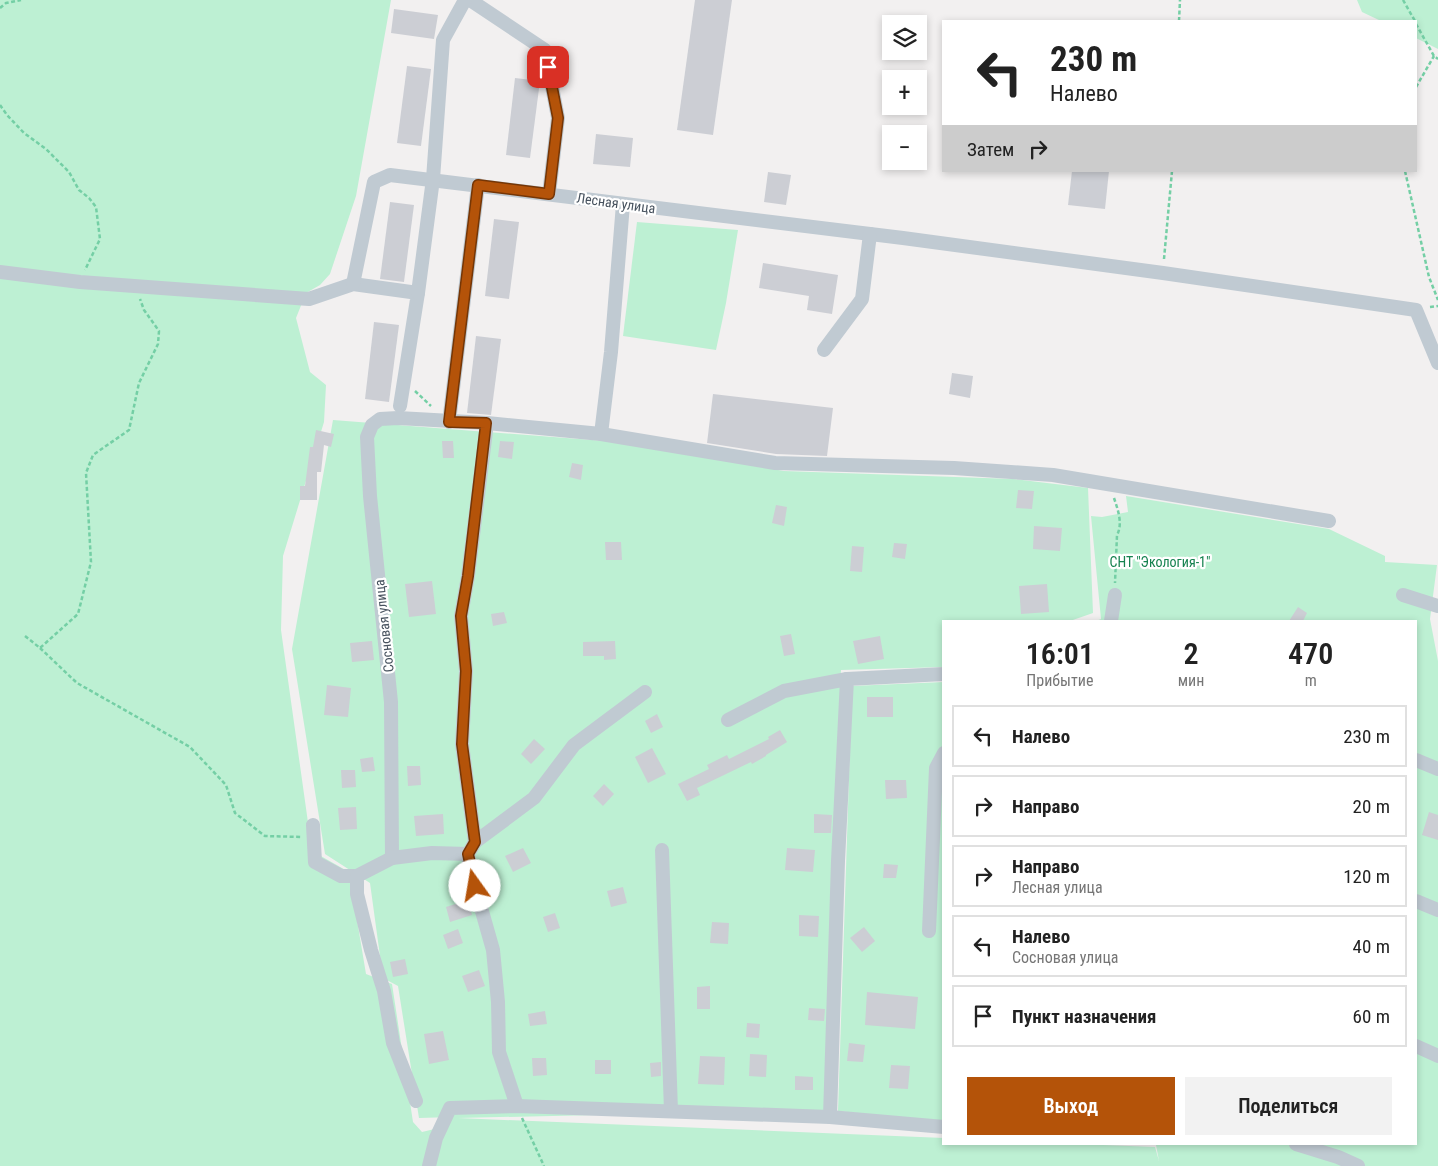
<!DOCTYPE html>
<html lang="ru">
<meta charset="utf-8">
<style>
body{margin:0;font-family:"Roboto Condensed",sans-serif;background:#f2f2f2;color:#222;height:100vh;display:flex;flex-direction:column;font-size:19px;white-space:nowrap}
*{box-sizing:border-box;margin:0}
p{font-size:16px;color:#767676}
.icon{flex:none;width:28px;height:28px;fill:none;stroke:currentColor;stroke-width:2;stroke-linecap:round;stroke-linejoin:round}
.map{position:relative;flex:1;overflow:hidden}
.drawer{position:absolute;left:942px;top:620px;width:475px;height:525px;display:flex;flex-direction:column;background:#fff;border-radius:0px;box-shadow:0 2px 8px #0003}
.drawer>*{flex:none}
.guide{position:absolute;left:942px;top:20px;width:475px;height:152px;border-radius:0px;box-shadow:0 2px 8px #0003;background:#fff;color:#222;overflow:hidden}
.controls{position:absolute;left:882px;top:15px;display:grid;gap:10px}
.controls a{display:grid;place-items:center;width:45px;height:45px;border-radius:0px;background:#fff;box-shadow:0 2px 8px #0003;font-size:25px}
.pin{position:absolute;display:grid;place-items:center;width:42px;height:42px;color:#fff;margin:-21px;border-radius:10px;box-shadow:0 2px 8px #0006}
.me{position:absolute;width:55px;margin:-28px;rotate:347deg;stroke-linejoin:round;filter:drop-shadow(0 0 4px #0008)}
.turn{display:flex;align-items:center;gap:18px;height:105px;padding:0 25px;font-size:22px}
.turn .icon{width:65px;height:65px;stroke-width:2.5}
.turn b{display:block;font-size:35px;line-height:42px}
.then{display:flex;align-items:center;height:48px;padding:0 25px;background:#0003;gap:10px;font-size:19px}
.eta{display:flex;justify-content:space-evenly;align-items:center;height:85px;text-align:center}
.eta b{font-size:30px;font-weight:600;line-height:35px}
.button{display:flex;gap:10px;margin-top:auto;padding:10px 25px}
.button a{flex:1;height:58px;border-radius:0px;background:#b45309;color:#fff;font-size:20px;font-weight:600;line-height:58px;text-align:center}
.button a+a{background:#f2f2f2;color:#222}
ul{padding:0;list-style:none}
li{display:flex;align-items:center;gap:15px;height:62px;margin:0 10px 8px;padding:0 15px;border:2px solid #e0e0e0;border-radius:0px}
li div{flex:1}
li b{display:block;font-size:19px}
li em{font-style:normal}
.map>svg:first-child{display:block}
</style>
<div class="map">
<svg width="1438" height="1166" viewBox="0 0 1438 1166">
<rect width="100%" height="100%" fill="#f2f0f0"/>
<!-- green -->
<g fill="#bdf0d3">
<polygon points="0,0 391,0 356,196 330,274 320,285 306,293 296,318 310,372 326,385 324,422 283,556 281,630 312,851 349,872 366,974 392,984 413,1122 422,1132 443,1127 453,1117 419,1118 398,986 383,978 370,883 325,854 292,649 333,420 618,442 784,471 1013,479 1088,488 1093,613 1070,621 944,621 944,667 841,670 824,1110 458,1118 944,1138 944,1144 1078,1144 1155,1147 1159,1161 1156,1145 1142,1144 1416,1144 1416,621 1096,621 1101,619 1091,516 1102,517 1128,512 1126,496 1329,529 1385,556 1385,562 1437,565 1430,619 1438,661 1438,1166 0,1166"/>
<polygon points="1357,0 1438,0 1438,49 1416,38 1416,21 1381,21 1362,12"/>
<polygon points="637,222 738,230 726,303 716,350 623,336"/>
<polygon points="944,682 944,1122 838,1111 852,686"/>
</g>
<!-- building -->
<g fill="#ccced4">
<polygon points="695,0 732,0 713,135 677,130"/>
<polygon points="394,9 438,15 434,39 391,33"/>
<polygon points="407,66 431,69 421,146 397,143"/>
<polygon points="515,78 540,81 530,158 506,155"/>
<polygon points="596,134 633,138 630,167 593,164"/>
<polygon points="1072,171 1109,171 1105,209 1068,205"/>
<polygon points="768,172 791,175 786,205 764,202"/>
<polygon points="390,202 414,205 404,282 380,279"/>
<polygon points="494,219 519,222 509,299 485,296"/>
<polygon points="763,263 838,275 832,314 807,310 809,296 759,288"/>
<polygon points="374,322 399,325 389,402 365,399"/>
<polygon points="476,336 501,339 491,415 467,413"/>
<polygon points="952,373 973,376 970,398 949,394"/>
<polygon points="713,394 833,408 827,456 776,454 707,443"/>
<polygon points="316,430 334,434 331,447 324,445 321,472 317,472 317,500 300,500 300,486 305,486 310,447 313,447"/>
<polygon points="442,441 453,441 454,458 443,458"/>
<polygon points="500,441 514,442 512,459 498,457"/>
<polygon points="572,463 583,465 581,480 569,477"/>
<polygon points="1018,490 1034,491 1032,509 1016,508"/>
<polygon points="776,505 787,507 784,526 772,523"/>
<polygon points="1034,526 1062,528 1060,551 1033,549"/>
<polygon points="605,542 621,542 622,560 606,560"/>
<polygon points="894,543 907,544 905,559 892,557"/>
<polygon points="852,546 864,547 862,572 850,571"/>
<polygon points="432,581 436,614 409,617 405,584"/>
<polygon points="1047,584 1049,612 1021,614 1019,586"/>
<polygon points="1298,607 1307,613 1303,621 1289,621"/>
<polygon points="504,612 507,623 493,626 491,614"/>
<polygon points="791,634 795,654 784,656 780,636"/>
<polygon points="880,636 884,659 858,664 853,641"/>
<polygon points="372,641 374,660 352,662 350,643"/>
<polygon points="615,641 616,659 604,660 604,656 583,656 583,642"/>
<polygon points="327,685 351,688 348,717 324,715"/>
<rect x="867" y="697" width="26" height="20"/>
<polygon points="657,714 663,727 651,733 645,721"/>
<polygon points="780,730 787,742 766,755 766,756 752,764 751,762 697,788 700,795 687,801 678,784 709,769 707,765 727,755 729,759 769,739 768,737"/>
<polygon points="534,739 545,749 531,764 521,754"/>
<polygon points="652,748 666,774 648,783 635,757"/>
<polygon points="373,757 375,771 362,772 360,759"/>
<polygon points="407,766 420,766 421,785 408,786"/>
<polygon points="341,770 355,770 356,787 342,788"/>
<polygon points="885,780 906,780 907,798 886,799"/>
<polygon points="604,784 614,794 603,806 593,796"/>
<polygon points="356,807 357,829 340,830 338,808"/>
<polygon points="1429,812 1438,815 1438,840 1422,835"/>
<polygon points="443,814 444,834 416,836 414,816"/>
<polygon points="814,814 832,815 831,833 814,833"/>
<polygon points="523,848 531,863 513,872 505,856"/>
<polygon points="787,848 815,850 813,872 785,870"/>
<polygon points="884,864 898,865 896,878 883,878"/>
<polygon points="462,872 466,887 455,891 450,876"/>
<polygon points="623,887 627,903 611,907 607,891"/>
<polygon points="468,900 472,915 450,922 446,907"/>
<polygon points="555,913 560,928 548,932 543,917"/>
<polygon points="799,915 819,916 818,937 799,936"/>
<polygon points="712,922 729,923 728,944 710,943"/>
<polygon points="864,927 875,941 862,952 850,938"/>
<polygon points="458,929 463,943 448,949 443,935"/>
<polygon points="405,959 408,974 393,977 390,962"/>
<polygon points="479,970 485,986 468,992 462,976"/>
<polygon points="710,986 710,1009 697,1009 697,987"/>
<polygon points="867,992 918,997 915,1029 865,1025"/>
<polygon points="809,1008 825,1009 824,1021 808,1020"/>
<polygon points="545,1011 547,1024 530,1026 528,1014"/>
<polygon points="747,1023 760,1024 759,1038 746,1037"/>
<polygon points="443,1031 449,1060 429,1064 424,1034"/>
<polygon points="849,1043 865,1045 863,1062 847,1061"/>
<polygon points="750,1054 767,1055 766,1077 749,1076"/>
<polygon points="700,1056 725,1057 724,1085 698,1084"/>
<polygon points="532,1058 546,1058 547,1075 533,1076"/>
<rect x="595" y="1060" width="16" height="14"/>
<polygon points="661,1062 661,1076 651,1077 650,1063"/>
<polygon points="891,1065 910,1066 908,1089 889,1088"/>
<polygon points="795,1076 813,1077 813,1090 795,1090"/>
</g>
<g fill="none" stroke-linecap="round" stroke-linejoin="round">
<!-- path -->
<g stroke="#74cfa5" stroke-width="2.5" stroke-dasharray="4 2.5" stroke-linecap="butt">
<polyline points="1403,0 1415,21"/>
<polyline points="0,8 6,3 21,0"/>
<polyline points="1179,21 1180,0"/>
<polyline points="1416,24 1434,56 1438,59"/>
<polyline points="1416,87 1434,56"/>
<polyline points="0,105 7,115 24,133 46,149 69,172 79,190 89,198 96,207 100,239 85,270"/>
<polyline points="1405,171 1429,277 1438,300"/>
<polyline points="1164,259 1172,171"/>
<polyline points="1430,307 1438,306"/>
<polyline points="415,391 431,406"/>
<path d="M1114,498c4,12 9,26 3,37l-2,48"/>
<polyline points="25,636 40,648 78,614 91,562 86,473 93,455 129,430 139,383 158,344 159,331 144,310 140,299"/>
<polyline points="40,648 77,683 190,747 226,785 235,813 265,836 301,837"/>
<polyline points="522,1118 544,1166"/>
</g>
<!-- minor -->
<g stroke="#c0cad2" stroke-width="14">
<polyline points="470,0 545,50 558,118 549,194"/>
<polyline points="0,272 80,282 309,299 353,284 418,293 400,406"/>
<polyline points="353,284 374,182 390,175 903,238 1163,273 1416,310 1438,363"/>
<polyline points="418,293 433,179 443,40 465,0"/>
<polyline points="824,350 862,299 870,234"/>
<polyline points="449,422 478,185"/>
<polyline points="601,434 611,352 623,204"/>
<polyline points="1403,595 1438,606"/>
<polyline points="1111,621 1115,595"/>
<polyline points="728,720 784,691 847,679"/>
<polyline points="1416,760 1438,769"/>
<polyline points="313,825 315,862 341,876 357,876"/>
<polyline points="475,842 462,744 466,671 461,616 468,576 487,423"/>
<polyline points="471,849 475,842 534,798 574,745 645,692"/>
<polyline points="662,850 671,1111"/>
<polyline points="392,858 391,702 370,496 367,437 372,425 380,419 398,418 487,423 601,434 775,463 954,468 1053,475 1329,521"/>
<polyline points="1416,901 1438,910"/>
<polyline points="929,931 936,768 944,753"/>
<polyline points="1416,1046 1438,1056"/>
<polyline points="416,1101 393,1043 384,991 371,950 357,894 357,876 392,858 432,853 468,854 470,869 493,950 498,1002 499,1052 517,1106"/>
<polyline points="830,1117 838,861 847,679 944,674"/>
<polyline points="1296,1144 1338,1157 1358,1166"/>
<polyline points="429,1166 436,1138 450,1108 517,1106 830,1117 944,1127"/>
</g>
</g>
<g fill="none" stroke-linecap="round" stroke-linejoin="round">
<!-- route casing -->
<g stroke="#753606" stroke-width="12">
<polyline id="route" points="475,886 468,854 475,842 462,744 466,671 461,616 468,576 486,423 449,422 478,185 549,194 558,118 548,67"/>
</g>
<!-- route -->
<use href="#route" stroke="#b45309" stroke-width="9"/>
</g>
<g text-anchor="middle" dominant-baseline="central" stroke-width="4.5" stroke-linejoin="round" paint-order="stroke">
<!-- street labels -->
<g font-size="14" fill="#47525e" stroke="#fff">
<text transform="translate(616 203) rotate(8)">Лесная улица</text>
<text transform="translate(384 626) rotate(-96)">Сосновая улица</text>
</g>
<!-- park labels -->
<g font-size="14" fill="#15824f" stroke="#fff">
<text x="1160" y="562">СНТ "Экология-1"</text>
</g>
</g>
</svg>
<div class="controls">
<a><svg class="icon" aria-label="layers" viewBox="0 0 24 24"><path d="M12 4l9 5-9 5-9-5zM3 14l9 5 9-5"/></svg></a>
<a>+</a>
<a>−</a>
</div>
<div class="pin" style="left:548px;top:67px;background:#d93025"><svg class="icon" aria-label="arrive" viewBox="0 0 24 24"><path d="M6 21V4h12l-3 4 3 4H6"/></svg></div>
<svg class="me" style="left:475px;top:886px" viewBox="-20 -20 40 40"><circle r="19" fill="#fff"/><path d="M0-13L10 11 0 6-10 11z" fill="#b45309"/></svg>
<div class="guide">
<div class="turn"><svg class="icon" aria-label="left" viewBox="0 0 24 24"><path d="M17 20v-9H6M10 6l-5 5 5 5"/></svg><div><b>230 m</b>Налево</div></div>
<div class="then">Затем<svg class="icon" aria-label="right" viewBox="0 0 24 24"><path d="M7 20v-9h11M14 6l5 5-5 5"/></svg></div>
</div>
<section class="drawer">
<div class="eta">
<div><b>16:01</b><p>Прибытие</p></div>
<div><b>2</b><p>мин</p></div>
<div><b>470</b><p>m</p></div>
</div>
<ul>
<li><svg class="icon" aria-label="left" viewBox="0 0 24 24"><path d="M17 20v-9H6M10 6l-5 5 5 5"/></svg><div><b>Налево</b></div><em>230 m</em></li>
<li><svg class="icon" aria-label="right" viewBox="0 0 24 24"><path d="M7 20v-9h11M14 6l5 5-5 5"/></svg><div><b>Направо</b></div><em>20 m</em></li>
<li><svg class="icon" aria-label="right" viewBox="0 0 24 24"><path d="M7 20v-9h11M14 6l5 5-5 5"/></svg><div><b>Направо</b><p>Лесная улица</p></div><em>120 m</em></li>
<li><svg class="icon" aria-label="left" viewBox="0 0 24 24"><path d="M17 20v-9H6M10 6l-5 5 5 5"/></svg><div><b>Налево</b><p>Сосновая улица</p></div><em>40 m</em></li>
<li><svg class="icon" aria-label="arrive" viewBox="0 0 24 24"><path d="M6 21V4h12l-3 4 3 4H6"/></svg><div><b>Пункт назначения</b></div><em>60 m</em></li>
</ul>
<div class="button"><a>Выход</a><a>Поделиться</a></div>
</section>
</div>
